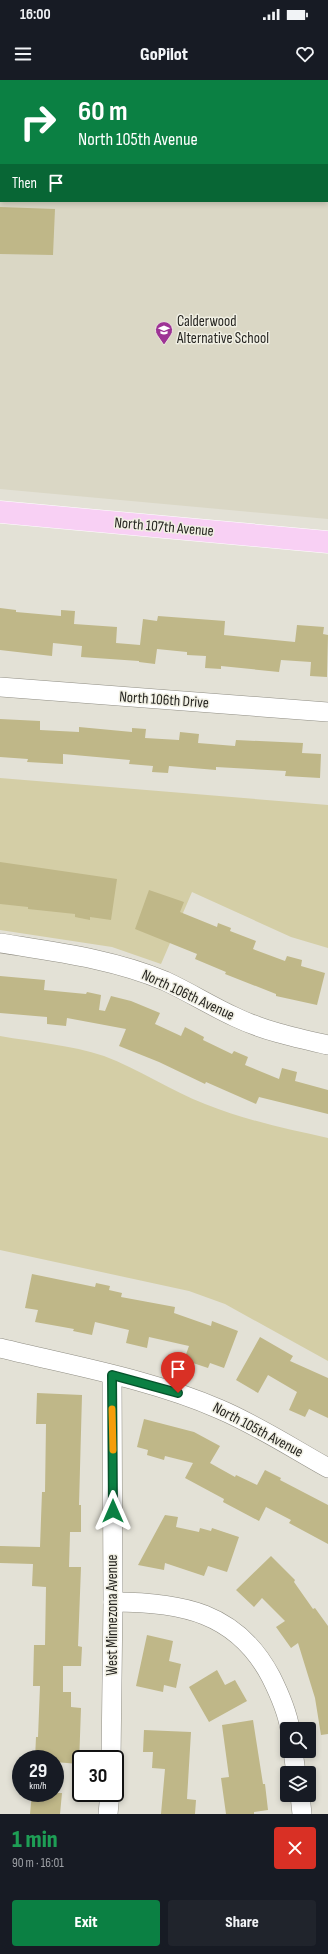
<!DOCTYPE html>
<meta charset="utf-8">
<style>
body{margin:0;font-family:"Sofia Sans Condensed",sans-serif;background:#20242c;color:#f1f3f6;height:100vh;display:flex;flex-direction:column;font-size:15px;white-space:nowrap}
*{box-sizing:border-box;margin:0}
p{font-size:13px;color:#9ea1a6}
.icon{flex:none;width:22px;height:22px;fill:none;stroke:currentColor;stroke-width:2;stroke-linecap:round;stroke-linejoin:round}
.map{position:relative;height:1734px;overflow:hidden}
.drawer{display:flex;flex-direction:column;background:#171b24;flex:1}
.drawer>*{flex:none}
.banner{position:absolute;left:0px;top:0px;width:328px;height:122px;box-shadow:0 2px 6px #0003;background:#0b8043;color:#fff;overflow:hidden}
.controls{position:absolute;left:280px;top:1642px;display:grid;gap:8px}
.controls a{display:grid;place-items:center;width:36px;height:36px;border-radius:4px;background:#171b24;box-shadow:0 2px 6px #0003;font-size:20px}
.speed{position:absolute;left:12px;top:1670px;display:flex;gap:8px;font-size:20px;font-weight:700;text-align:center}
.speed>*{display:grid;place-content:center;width:52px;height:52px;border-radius:50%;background:#171b24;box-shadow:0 2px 6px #0003;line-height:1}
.speed small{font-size:10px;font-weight:400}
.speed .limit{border:2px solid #111;border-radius:6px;background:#fff;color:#111}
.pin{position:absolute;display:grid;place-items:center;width:34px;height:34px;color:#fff;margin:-41px -17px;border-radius:50% 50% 50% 0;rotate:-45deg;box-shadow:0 0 4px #0007}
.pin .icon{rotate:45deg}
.me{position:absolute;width:44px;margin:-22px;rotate:0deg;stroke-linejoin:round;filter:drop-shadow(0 0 3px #0008)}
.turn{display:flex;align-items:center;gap:14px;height:84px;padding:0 12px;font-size:18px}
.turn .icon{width:52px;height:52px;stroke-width:2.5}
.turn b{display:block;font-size:28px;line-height:34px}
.then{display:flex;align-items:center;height:38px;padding:0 12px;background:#0003;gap:8px;font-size:15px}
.round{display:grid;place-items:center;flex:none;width:42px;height:42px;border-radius:4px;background:#20242c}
.headline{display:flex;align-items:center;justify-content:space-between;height:68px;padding:0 12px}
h1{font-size:24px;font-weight:800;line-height:30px;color:#1e9e55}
.primary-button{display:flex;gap:8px;margin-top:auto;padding:8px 12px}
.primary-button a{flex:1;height:46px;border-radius:4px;background:#0b8043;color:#fff;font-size:16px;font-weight:800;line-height:46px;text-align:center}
.primary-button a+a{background:#20242c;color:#f1f3f6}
.status{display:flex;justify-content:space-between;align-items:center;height:28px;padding:0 20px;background:#171b24;direction:ltr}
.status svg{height:11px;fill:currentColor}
header{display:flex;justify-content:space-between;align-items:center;height:52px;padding:0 12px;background:#171b24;font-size:18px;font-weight:800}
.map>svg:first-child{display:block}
</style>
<div class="status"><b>16:00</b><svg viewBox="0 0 49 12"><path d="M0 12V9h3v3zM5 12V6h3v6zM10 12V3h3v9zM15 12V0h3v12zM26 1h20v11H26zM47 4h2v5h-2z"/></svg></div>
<header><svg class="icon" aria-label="menu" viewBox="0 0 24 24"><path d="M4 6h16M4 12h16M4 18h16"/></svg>GoPilot<svg class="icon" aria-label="heart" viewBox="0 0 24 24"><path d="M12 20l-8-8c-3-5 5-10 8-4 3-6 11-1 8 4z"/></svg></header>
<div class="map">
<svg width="328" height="1734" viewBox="0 0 328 1734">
<rect width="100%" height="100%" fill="#e3e1d6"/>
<!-- built -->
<path fill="#dad7c5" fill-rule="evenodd" d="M0,0h328v439l-328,-30zM1,1h326v120h-326z"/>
<!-- green -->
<g fill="#d4cea6">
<polygon points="0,698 328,725 328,868 291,857 192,812 161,884 112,867 0,850"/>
<path d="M0,956c34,6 71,9 104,20 35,13 67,35 101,48 40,16 82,25 123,34v223l-103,-57 -36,-13 -189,-41z"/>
</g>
<!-- building -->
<g fill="#bfb788">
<polygon points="0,127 55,129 53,175 0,174"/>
<polygon points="0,528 16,530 16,532 61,536 61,530 75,531 74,544 117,547 116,563 140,565 143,539 157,541 158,536 225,541 224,555 295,562 297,545 324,547 323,554 328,555 327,597 310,596 311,582 281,580 279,592 221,586 221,589 205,588 206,576 187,575 187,572 157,569 155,584 139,582 139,581 81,577 82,566 53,563 52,576 0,570"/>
<polygon points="0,639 40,641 40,650 79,652 79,647 132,652 132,648 146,649 145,658 179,660 180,652 199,654 198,663 235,666 236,660 303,663 302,673 321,674 320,698 285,696 286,691 216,687 216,690 169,686 168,693 152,692 153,686 129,684 130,680 63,674 63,684 27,682 28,679 0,677"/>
<polygon points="0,782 117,799 111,840 90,837 90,840 75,837 75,834 28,829 28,827 0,824"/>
<polygon points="149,810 184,822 180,832 217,847 218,843 231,848 230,851 256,861 253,869 285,881 287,876 302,880 301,886 325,893 317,925 276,916 276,914 225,894 226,892 195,879 197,874 135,849"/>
<polygon points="0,896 45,900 44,910 86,914 87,912 101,915 99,930 105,931 111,916 131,921 160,933 155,944 181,956 185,947 204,957 203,960 232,974 234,971 248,977 245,985 279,999 282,988 297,992 295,1001 328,1010 328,1034 259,1017 256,1024 206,1002 205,1004 159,982 119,966 126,949 67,938 66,946 47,944 47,937 0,933"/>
<polygon points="32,1194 95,1207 96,1203 110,1206 109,1210 122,1213 121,1217 175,1227 174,1233 211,1246 212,1241 238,1251 224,1288 210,1283 208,1288 184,1280 189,1266 149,1257 147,1268 126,1263 129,1250 95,1242 92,1255 73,1251 74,1249 35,1242 38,1230 25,1228"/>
<polygon points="260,1257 293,1276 290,1281 328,1298 328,1338 309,1329 305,1337 289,1330 297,1312 268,1295 258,1313 236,1300"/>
<polygon points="37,1313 82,1315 79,1425 81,1425 81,1452 70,1452 69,1487 81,1487 78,1566 82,1567 81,1586 63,1586 63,1612 71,1612 71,1627 81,1628 79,1684 55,1682 55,1679 35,1679 36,1657 38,1657 40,1606 33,1606 34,1565 45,1565 46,1507 32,1506 33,1484 0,1483 0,1466 40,1467 42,1412 45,1412 46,1344 36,1344"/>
<polygon points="144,1339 194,1352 220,1366 210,1383 235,1397 236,1395 257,1405 265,1390 281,1398 280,1400 328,1425 328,1464 289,1443 291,1440 266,1427 259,1441 223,1422 224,1419 185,1398 193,1383 165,1376 164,1380 147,1375 148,1370 137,1367"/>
<polygon points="165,1435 178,1437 176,1447 199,1452 200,1448 211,1451 212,1448 239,1457 227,1492 208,1486 204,1496 165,1483 164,1490 138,1485"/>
<polygon points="271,1476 295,1500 294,1502 313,1529 315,1528 328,1546 328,1654 321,1655 315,1618 298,1563 291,1568 276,1547 285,1541 262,1518 254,1527 236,1510"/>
<polygon points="147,1555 173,1561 169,1581 181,1584 176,1608 164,1605 163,1612 136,1606"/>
<polygon points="217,1590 225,1605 235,1600 247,1621 209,1642 189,1607"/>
<polygon points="253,1640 263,1704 265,1704 268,1730 254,1732 254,1734 226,1734 221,1698 229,1697 222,1645"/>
<polygon points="144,1650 191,1652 187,1719 196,1720 195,1734 161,1734 165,1689 152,1688 153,1672 143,1672"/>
<polygon points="32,1713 62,1713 60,1734 30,1734"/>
</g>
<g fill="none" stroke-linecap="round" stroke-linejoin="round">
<!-- minor casing -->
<g stroke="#908e84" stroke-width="20">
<g id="minor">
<polyline points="0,607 328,632"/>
<path d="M0,863c56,9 113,16 165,38 24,11 46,25 70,36 29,14 62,21 93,28"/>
<path d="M0,1268c73,18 150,31 219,61 38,16 73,39 109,59"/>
<path d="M113,1522c68,0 124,10 158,75 8,16 16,34 19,52"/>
<polyline points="293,1671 296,1693"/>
<polyline points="111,1679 113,1522 112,1295"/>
<polyline points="300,1715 302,1734"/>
<polyline points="108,1734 110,1713"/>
</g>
</g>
<!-- major casing -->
<g stroke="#fff" stroke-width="23">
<polyline id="major" points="0,432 328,462"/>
</g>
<!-- minor -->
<use href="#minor" stroke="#fff" stroke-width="19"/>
<!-- major -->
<use href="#major" stroke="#f8d0f4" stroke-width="22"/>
</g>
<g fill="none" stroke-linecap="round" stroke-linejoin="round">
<!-- route casing -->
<g stroke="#07532c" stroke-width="10">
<polyline id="route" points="113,1431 112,1295 178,1313"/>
</g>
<!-- route -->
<use href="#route" stroke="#0b8043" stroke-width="7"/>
<!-- slow -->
<polyline stroke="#f59e0b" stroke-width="7" points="112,1329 113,1370"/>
</g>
<!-- icons -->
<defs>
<g id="school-pin" transform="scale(0.9)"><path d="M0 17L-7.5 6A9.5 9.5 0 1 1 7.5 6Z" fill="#9d3395" stroke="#f0efe3"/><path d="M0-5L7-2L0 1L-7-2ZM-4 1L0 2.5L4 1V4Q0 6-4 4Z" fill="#fff"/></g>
</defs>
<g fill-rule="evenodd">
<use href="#school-pin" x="164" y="250"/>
</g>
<g text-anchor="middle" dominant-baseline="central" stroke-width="3" stroke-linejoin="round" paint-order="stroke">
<!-- poi labels -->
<g font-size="15" fill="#262521" stroke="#f0efe3" text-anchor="start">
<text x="177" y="241">Calderwood<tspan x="177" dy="17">Alternative School</tspan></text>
</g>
<!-- street labels -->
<g font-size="15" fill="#262521" stroke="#f0efe3">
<text transform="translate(164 447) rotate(5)">North 107th Avenue</text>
<text transform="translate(164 620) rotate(4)">North 106th Drive</text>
<text transform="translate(188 915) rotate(25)">North 106th Avenue</text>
<text transform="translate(258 1350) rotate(28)">North 105th Avenue</text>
<text transform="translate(112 1535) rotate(-90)">West Minnezona Avenue</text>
</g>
</g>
</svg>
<div class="controls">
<a><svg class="icon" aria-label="search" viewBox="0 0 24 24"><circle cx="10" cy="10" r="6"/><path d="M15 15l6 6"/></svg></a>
<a><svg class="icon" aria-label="layers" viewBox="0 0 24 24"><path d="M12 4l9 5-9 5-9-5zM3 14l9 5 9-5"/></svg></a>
</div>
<div class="speed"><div>29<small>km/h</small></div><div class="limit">30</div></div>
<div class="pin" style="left:178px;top:1313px;background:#d93025"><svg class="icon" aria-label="arrive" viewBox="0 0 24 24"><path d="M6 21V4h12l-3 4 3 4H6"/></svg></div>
<svg class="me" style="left:113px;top:1431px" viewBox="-20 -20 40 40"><path d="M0-17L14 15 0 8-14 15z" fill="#0b8043" stroke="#fff" stroke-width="4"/></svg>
<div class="banner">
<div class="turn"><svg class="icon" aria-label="right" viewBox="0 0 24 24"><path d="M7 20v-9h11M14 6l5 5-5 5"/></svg><div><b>60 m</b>North 105th Avenue</div></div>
<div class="then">Then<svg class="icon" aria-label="arrive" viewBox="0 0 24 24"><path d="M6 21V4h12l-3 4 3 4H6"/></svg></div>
</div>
</div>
<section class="drawer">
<div class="headline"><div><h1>1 min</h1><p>90 m · 16:01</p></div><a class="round" style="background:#d93025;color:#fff"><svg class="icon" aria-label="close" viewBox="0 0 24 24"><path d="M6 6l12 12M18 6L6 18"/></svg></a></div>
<div class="primary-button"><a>Exit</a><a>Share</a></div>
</section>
